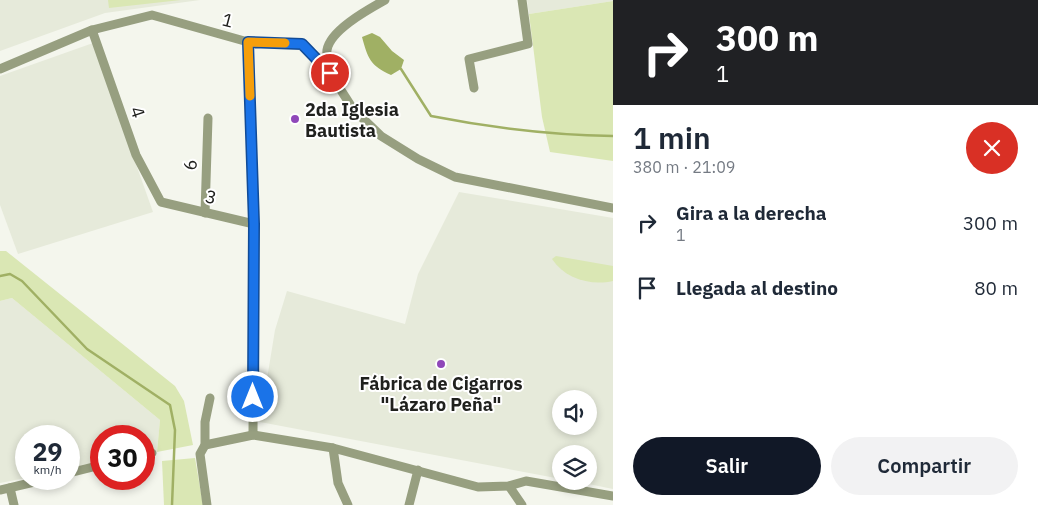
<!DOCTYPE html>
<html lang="es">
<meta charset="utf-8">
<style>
body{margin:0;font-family:"IBM Plex Sans",sans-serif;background:#f2f2f3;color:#1f2937;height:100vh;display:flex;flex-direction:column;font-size:19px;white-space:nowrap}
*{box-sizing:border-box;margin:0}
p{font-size:16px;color:#747a83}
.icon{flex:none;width:28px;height:28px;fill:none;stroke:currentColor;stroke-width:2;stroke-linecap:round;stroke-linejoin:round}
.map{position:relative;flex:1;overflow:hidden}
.sheet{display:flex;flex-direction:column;background:#fff;width:425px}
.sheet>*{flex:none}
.top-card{background:#202124;color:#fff;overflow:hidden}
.tools{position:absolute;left:552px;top:390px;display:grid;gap:10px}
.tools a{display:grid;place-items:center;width:45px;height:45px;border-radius:50%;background:#fff;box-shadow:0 2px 8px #0003;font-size:25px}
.speed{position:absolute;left:15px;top:425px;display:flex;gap:10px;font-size:25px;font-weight:700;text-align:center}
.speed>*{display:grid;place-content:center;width:65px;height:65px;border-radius:50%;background:#fff;box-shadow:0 2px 8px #0003;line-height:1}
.speed small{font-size:12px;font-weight:400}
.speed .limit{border:8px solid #d22;background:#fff;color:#111}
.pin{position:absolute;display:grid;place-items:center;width:42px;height:42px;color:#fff;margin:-21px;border:2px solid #fff;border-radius:50%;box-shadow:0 1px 5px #0007}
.me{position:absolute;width:55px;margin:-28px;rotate:0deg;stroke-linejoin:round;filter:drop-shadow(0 0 4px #0008)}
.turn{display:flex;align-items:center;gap:18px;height:105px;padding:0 20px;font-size:22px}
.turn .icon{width:65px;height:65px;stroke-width:2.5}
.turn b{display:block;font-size:35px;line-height:42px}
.round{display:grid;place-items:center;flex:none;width:52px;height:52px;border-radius:26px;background:#f2f2f3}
.headline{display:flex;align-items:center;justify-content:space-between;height:85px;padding:0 20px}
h1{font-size:30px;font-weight:600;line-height:38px}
.action{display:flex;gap:10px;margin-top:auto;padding:10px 20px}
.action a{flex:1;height:58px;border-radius:30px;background:#111827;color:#fff;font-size:20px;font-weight:600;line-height:58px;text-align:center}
.action a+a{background:#f2f2f3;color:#1f2937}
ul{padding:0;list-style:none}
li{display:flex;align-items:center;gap:15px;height:65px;padding:0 20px}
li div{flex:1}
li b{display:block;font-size:19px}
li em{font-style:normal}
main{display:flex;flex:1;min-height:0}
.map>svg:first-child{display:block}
</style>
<main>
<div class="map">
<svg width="613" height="505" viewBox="0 0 613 505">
<rect width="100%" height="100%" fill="#f4f6ed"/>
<!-- built -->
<g fill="#e6eada" fill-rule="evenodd">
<polygon points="0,0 200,0 105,13 0,51"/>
<polygon points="527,0 613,0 613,1 529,14"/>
<polygon points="93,43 153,212 18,254 0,205 0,76"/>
<path d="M459,192l154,26v271l-39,-8h15v-27h-28v25l-301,-57 15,-92 12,-39 118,33 13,-50zM561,399h28v27h-28z"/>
<polygon points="12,298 160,420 157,452 144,454 144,436 101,436 101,463 69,469 69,436 26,436 26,478 0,483 0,301"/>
</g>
<!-- grass -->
<g fill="#dae7b4">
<polygon points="108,0 181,0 109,8"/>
<polygon points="613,1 613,161 550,152 542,117 529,14"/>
<polygon points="0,251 6,251 175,386 184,401 193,445 157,452 160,420 12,298 0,301"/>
<path d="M556,256l57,10v15c-22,5 -48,-2 -61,-22z"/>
<polygon points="195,458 203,505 164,505 162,461"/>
</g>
<!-- water -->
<path fill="#a0b064" d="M372,33l8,4 12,14 12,9 -3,9 -10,6c-21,-10 -23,-16 -29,-38z"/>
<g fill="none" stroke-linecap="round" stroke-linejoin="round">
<!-- stream -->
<g stroke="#a0b064" stroke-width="2.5">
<path d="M401,69l30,47c61,12 120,19 182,20"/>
<polyline points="0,276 10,274 22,281 87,349 170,405 175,430 172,505"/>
</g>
<!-- minor -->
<g stroke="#979f80" stroke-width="9">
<polyline points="92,30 136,155 161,202 254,224"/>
<polyline points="248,42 254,224 253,435"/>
<polyline points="0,69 92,30 152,15 248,42 302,44 330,73 353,109 381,136 418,159 455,177 613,208"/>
<path d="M330,73c-1,-7 -4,-16 -3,-23 3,-20 42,-41 58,-50"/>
<polyline points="474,88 469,59 528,44 522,0"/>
<polyline points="205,213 208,118"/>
<polyline points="205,445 253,435 333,448 478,487 509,486 526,481 613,496"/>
<polyline points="333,448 338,483 348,505"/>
<polyline points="144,455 152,453"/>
<polyline points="69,473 101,465"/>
<polyline points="509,486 522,505"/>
<polyline points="10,488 14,505"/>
<polyline points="0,490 47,479"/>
<polyline points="207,505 200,454 205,445 205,422 210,398"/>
<polyline points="409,505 418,470"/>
</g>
</g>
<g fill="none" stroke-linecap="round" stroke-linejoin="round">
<!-- route casing -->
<g stroke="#114b97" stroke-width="12">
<polyline id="route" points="253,397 254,224 248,42 302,44 330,73"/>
</g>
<!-- route -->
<use href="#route" stroke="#1a73e8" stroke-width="9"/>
<!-- slow -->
<polyline stroke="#f59e0b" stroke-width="9" points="250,96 248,42 285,43"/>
</g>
<!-- markers -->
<g fill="#8f47b9" stroke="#fff" stroke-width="2">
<circle cx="295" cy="119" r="5"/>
<circle cx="441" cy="364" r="5"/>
</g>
<g text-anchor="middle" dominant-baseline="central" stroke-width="4" stroke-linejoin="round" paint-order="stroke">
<!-- street labels -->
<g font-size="18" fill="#20211e" stroke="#fff">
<text transform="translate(228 20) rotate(15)">1</text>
<text transform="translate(138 112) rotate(71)">4</text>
<text transform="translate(190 165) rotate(-89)">6</text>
<text transform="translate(211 197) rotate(13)">3</text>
</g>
<!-- poi labels -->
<g font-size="18" font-weight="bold" fill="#20211e" stroke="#fff" text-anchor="start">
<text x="305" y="109">2da Iglesia<tspan x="305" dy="21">Bautista</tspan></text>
<text x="441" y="383" text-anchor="middle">Fábrica de Cigarros<tspan x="441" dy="21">"Lázaro Peña"</tspan></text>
</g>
</g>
</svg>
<div class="tools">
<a><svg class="icon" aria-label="sound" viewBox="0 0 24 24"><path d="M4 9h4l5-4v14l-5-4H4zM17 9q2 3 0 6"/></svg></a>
<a><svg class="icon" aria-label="layers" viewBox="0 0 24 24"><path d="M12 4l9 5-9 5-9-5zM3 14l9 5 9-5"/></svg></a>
</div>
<div class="speed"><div>29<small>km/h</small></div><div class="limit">30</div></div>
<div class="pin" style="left:330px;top:73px;background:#d93025"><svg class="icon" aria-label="arrive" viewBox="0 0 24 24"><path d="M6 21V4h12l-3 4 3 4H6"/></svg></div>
<svg class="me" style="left:253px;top:397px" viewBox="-20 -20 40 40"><circle r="17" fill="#1a73e8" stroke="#fff" stroke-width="3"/><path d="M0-11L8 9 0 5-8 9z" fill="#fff"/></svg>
</div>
<section class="sheet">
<div class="top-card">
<div class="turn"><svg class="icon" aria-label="right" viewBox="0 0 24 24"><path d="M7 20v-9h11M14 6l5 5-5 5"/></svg><div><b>300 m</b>1</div></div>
</div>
<div class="headline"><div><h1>1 min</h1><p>380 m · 21:09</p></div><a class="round" style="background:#d93025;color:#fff"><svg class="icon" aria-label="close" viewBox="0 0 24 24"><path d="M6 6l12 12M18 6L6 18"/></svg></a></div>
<ul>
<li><svg class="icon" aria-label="right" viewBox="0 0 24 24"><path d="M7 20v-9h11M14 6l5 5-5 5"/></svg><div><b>Gira a la derecha</b><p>1</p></div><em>300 m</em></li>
<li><svg class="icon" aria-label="arrive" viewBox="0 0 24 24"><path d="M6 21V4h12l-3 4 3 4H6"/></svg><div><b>Llegada al destino</b></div><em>80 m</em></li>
</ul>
<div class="action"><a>Salir</a><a>Compartir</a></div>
</section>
</main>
